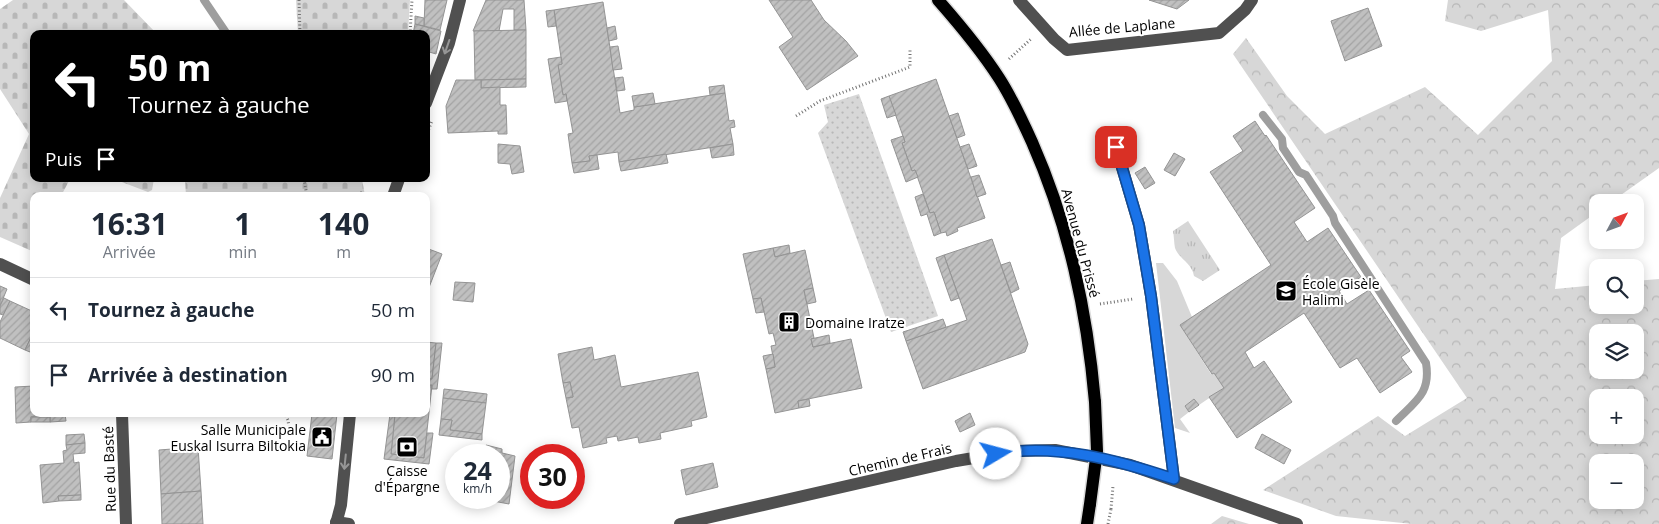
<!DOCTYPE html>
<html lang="fr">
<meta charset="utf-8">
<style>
body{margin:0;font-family:"Open Sans",sans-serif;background:#f2f2f3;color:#1f2937;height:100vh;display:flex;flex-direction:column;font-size:19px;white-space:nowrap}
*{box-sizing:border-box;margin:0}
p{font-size:16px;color:#747a83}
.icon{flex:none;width:28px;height:28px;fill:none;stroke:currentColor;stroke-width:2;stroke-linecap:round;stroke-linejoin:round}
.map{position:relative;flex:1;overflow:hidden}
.drawer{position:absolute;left:30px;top:192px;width:400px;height:225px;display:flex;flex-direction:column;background:#fff;border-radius:10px;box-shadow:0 2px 12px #0003}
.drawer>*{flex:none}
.guide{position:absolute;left:30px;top:30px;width:400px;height:152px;border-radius:10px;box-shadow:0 2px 12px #0003;background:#000;color:#fff;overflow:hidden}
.needle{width:32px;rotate:49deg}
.fabs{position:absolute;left:1589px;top:194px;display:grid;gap:10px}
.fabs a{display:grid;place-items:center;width:55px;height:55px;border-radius:10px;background:#fff;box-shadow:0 2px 12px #0003;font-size:25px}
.speed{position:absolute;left:445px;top:444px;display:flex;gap:10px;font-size:25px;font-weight:700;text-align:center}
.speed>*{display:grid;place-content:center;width:65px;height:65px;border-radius:50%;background:#fff;box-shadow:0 2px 12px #0003;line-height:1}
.speed small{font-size:12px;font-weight:400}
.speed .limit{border:8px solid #d22;background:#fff;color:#111}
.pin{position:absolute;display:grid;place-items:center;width:42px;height:42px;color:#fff;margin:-21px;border-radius:10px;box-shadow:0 2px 8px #0006}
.me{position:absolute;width:55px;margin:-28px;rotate:82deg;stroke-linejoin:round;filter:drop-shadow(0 0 4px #0008)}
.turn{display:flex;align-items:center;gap:18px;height:105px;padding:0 15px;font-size:22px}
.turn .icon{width:65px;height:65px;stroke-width:2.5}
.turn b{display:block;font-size:35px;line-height:42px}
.then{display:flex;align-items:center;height:48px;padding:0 15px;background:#0003;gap:10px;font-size:19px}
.eta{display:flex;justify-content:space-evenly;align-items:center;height:85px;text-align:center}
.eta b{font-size:30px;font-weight:700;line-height:35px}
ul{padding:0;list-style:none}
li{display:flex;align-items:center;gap:15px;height:65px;padding:0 15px;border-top:1px solid #e0e1e3}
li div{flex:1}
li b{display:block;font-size:19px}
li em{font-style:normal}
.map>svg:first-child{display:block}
</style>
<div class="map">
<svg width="1659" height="524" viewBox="0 0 1659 524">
<defs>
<pattern id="forest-crowns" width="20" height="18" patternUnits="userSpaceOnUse" patternTransform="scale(1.25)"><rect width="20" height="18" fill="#d7d7d7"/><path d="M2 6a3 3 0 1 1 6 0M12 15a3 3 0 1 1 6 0" fill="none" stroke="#b7b7b7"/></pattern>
<pattern id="cemetery-stones" width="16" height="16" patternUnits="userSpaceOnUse" patternTransform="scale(1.25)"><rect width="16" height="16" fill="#d7d7d7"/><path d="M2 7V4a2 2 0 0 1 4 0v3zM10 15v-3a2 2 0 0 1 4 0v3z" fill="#b7b7b7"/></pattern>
<pattern id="park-tufts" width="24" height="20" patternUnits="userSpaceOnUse" patternTransform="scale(1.25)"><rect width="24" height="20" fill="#d7d7d7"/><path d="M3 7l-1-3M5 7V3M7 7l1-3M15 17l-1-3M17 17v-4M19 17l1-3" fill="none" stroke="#b7b7b7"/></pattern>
<pattern id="garden-dots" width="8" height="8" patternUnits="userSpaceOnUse" patternTransform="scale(1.25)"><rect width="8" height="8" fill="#d7d7d7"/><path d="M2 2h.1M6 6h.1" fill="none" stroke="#b7b7b7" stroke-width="1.8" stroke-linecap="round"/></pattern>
<pattern id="building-hatch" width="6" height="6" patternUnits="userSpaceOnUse" patternTransform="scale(1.25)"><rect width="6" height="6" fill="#c0c0c0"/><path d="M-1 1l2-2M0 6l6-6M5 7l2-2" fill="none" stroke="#a3a3a3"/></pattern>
</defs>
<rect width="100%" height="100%" fill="#fff"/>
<!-- grass -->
<polygon fill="#d7d7d7" points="1156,263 1163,263 1177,281 1192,317 1180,325 1211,374 1214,373 1224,388 1199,405 1194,399 1185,406 1189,412 1180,419 1190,433 1175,428"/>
<!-- forest -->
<g fill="url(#forest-crowns)" fill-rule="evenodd">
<path d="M1448,0h211v168l-48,34h-13l-1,10 -36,26 -6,51 42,-4 1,20h37v-24l24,-2v245h-247l-76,-8 -73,-26 115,-74 27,20 62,-38 -234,-344 13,-16 41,58 38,38 100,-47 53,48 74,-74 -4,-51 -67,21 -36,-10zM1598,332h37v38h-37zM1598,398h37v37h-37zM1598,462h37v38h-37z"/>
<polygon points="1222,516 1249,524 1211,524"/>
</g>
<!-- cemetery -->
<g fill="url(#cemetery-stones)">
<polygon points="13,0 124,0 157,34 34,34 34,179 70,179 61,196 34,196 34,252 0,237 0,198 29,134 0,89 0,9"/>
<polygon points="296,0 410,0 408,34 298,34"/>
<polygon points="114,179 154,179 152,190 148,192"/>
<polygon points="185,179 362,179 365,196 186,196"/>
</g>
<!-- park -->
<path fill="url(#park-tufts)" d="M1188,221l32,49 -17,11 -9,-5c-2,-13 -15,-17 -19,-28 -1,-5 -1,-12 -2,-17z"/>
<!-- garden -->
<polygon fill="url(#garden-dots)" points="859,94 938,316 891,332 818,133 828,122 824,105"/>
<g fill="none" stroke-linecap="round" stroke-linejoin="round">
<!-- stream -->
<g stroke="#9e9e9e" stroke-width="8">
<polyline points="204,0 227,34"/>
<path d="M1263,115l19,24 1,9 16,24 7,3 27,41 2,7 91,140c5,30 -10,38 -30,58"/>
</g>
</g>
<!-- building -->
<g fill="url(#building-hatch)" stroke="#949494">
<polygon points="425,0 447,0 440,30 424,26"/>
<polygon points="486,0 524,0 526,30 514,30 514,9 503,9 499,31 473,31"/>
<polygon points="769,0 811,0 824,20 846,41 858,56 807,90 779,47 793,37"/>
<polygon points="1149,0 1189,0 1177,9"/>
<polygon points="603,2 620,113 634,110 634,107 725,93 729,121 734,120 735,127 730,128 733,144 619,162 618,152 589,156 590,161 572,163 568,134 573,133 566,94 563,95 558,65 562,64 554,10"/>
<polygon points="1368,8 1382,46 1345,61 1331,21"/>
<polygon points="554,10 556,26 548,27 546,11"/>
<polygon points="415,16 424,18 424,26 415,24"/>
<polygon points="415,24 441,31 436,54 426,51 426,34 413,34"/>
<polygon points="615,26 617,39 609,41 607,28"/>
<polygon points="526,30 526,79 475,80 474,31"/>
<polygon points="618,46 622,69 613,70 610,47"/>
<polygon points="561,57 562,64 558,65 563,95 566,94 567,101 555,103 548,59"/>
<polygon points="623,77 625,90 617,91 615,78"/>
<polygon points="526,79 526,87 481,88 481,80"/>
<polygon points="936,79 985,218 957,228 958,231 947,236 946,232 941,233 934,212 930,213 915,170 912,171 902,143 905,142 889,96"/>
<polygon points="456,80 481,80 481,88 500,87 500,105 506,105 507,134 498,134 498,131 448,133 446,106"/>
<polygon points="724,85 725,93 710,95 709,87"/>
<polygon points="653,93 655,104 634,107 632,96"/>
<polygon points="889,96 896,115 887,118 881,99"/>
<polygon points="958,113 965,135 957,138 949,116"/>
<polygon points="1255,121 1265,136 1266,135 1315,208 1294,222 1307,242 1328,228 1361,277 1339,291 1347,304 1369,290 1410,351 1401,357 1412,372 1380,393 1357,358 1340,368 1304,313 1245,352 1254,368 1264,361 1292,402 1237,438 1209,397 1224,388 1214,373 1212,374 1180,325 1271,265 1210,172 1243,151 1233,136"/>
<polygon points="903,136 905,142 902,143 912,171 915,170 918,177 906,182 891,140"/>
<polygon points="498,144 520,146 524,172 512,174 510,164 498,163"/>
<polygon points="733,144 734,155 712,158 710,148"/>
<polygon points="969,144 977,166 968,169 960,147"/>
<polygon points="1174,153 1185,159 1175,176 1164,170"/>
<polygon points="666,154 668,163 621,171 619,162"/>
<polygon points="597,155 599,169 574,173 572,163 590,161 589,156"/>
<polygon points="1145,167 1155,183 1145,189 1135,173"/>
<polygon points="979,175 986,194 977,197 971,177"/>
<polygon points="923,194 930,213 934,212 941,233 934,236 927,214 921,216 915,197"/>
<polygon points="992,239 1028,344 1025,352 923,389 906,341 967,320 944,255"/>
<polygon points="789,245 790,253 775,257 773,248"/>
<polygon points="426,248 442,254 428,290 426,289"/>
<polygon points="773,248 775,257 805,250 813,288 804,290 814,338 811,339 813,347 851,339 862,388 798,401 799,408 775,413 766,369 775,367 771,346 776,345 773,333 769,334 761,298 753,299 743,254"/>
<polygon points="944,255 959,298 951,301 936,258"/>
<polygon points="1010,262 1019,289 1011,293 1001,265"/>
<polygon points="455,282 475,283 473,302 453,300"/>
<polygon points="0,286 7,289 0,306"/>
<polygon points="813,288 816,302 807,304 804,290"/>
<polygon points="4,298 10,301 3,315 0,314 0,306"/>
<polygon points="761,298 764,312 756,313 753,299"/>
<polygon points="10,301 34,312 34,331 25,350 0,338 0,322"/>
<polygon points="943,319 946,327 906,341 903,332"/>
<polygon points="34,331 34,343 30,352 25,350"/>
<polygon points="829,335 830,343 813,347 811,339"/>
<polygon points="426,342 436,343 432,379 430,379 429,385 432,385 424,458 391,454 395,414 426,414"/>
<polygon points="436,343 442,343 437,389 432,389 432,385 429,385 430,379 432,379"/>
<polygon points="592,347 594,360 615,355 621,387 698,372 707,417 691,421 692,426 660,433 661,439 639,443 638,437 618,441 617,436 606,438 607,443 583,448 579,427 572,428 566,398 573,397 570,382 563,383 558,354"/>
<polygon points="773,354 775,367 766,369 763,356"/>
<polygon points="570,382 573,397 566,398 563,383"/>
<polygon points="34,386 34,414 65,414 66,421 50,422 50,417 31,417 31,422 16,423 15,387"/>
<polygon points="444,389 487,394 486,403 443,398"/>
<polygon points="443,398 486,403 482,434 450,430 452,420 441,419"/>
<polygon points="809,399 810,406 799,408 798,401"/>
<polygon points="1194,399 1199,405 1189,412 1185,406"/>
<polygon points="970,413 975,425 960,432 955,421"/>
<polygon points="312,414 337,414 332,459 307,456"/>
<polygon points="390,414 395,414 391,454 424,458 427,433 433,433 429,464 384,459"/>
<rect x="31" y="417" width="19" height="5"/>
<polygon points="441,419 452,420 450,430 482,434 482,440 439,435"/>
<polygon points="84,434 85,443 66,445 66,435"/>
<polygon points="1262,434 1291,450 1284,464 1255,448"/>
<polygon points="85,443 85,453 73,454 74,463 79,462 81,495 58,496 59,501 43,503 40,465 64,463 63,451 67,450 66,445"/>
<polygon points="486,445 502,449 502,453 515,456 509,504 477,498 499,498 499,455 484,455"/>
<polygon points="198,447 201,491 161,494 159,450"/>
<polygon points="713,463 718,487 686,495 681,470"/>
<polygon points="201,491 203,524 162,524 161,494"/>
<polygon points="81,495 81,500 59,501 58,496"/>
</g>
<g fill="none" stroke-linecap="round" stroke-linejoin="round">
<!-- major casing -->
<g stroke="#dbdbdb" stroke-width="15">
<g id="major">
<path d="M938,0c22,25 43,50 61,78 13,20 23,42 33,64 37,84 55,169 63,260"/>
<polyline points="1087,524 1090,504"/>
</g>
</g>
<!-- path -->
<g stroke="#727272" stroke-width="3" stroke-dasharray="1 2.5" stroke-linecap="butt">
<polyline points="299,0 300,34"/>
<polyline points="410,34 412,0"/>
<polyline points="1009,59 1031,39"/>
<polyline points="796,116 820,101 910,67 910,48"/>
<polyline points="426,136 432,121"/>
<polyline points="304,179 307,196"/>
<polyline points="343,196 361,193 361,196"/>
<polyline points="1100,304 1133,299"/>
<polyline points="283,435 289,428 288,420 285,414"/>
<polyline points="1108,524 1111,509"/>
</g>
<!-- minor -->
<g stroke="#505050" stroke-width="12">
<polyline points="1019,0 1054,39 1067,50 1219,33 1245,10 1252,0"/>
<polyline points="426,103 449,43 460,0"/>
<polyline points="1116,147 1139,225 1151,296 1174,479"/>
<polyline points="393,196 399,179"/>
<polyline points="0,264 34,280"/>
<polyline points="122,414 126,524"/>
<polyline points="336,522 349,524"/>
<polyline points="336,524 341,505 350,414"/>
<polyline points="680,524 956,461 1015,451 1055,450 1130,465 1297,524"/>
</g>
<!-- major -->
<use href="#major" stroke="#000" stroke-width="12"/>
<!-- major-bridge casing -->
<g stroke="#dbdbdb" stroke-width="15" stroke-linecap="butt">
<polyline id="major-bridge" points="1090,504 1097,451 1095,402"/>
</g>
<!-- path-bridge -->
<polyline stroke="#727272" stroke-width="3" stroke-dasharray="1 2.5" stroke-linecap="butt" points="1111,509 1113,486"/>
<!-- major-bridge -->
<use href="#major-bridge" stroke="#000" stroke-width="12"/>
</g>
<!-- one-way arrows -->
<defs><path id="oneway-shaft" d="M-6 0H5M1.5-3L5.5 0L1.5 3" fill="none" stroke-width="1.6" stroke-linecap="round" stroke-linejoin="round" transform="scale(1.25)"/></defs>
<g stroke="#969696">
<use href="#oneway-shaft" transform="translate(447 47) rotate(109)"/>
<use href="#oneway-shaft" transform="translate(345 462) rotate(96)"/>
</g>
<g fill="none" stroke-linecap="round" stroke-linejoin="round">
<!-- route casing -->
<g stroke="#114b97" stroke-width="12">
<path id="route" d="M996,454c60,-11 121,6 178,25l-23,-183 -12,-71 -23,-78"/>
</g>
<!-- route -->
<use href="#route" stroke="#1a73e8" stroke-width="9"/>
</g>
<!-- icons -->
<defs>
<g id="school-square" transform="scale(1.125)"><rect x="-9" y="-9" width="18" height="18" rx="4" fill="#000" stroke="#fff"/><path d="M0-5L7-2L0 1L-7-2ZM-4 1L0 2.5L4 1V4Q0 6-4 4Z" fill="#fff"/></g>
<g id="building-square" transform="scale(1.125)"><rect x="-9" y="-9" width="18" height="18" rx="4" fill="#000" stroke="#fff"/><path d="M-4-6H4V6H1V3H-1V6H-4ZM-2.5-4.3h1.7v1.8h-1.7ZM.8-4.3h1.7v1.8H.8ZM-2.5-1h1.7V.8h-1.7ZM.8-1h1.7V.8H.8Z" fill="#fff"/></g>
<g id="civic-square" transform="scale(1.125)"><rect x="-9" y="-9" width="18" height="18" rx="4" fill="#000" stroke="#fff"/><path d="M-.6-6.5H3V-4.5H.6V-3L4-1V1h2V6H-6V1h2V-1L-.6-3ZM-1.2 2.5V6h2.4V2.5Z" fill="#fff"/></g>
<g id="bank-square" transform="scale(1.125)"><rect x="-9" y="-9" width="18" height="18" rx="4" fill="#000" stroke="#fff"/><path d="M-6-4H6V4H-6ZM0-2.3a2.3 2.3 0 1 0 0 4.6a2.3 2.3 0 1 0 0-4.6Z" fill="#fff"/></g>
</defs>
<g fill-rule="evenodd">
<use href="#school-square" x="1286" y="291"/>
<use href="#building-square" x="789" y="322"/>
<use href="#civic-square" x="322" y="437"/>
<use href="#bank-square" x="407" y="447"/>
</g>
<g text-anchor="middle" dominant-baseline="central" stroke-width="4" stroke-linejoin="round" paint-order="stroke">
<!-- street labels -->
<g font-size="14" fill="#000" stroke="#fff">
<text transform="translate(1122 27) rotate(-5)">Allée de Laplane</text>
<text transform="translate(1081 243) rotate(75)">Avenue du Prissé</text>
<text transform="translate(900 459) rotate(-13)">Chemin de Frais</text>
<text transform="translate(109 469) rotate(-92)">Rue du Basté</text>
</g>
<!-- poi labels -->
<g font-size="14" fill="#000" stroke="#fff" text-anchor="start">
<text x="1302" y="283">École Gisèle<tspan x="1302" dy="16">Halimi</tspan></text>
<text x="805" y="322">Domaine Iratze</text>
<text x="306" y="429" text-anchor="end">Salle Municipale<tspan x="306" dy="16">Euskal Isurra Biltokia</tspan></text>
<text x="407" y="470" text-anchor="middle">Caisse<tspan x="407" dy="16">d'Épargne</tspan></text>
</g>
</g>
</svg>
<div class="fabs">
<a><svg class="needle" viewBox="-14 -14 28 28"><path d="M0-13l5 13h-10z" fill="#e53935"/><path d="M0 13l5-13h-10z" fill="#747a83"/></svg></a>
<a><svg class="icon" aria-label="search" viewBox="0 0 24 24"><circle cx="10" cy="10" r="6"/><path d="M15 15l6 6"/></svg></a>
<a><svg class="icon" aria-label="layers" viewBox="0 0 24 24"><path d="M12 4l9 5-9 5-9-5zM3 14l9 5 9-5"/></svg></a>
<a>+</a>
<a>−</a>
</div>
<div class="speed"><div>24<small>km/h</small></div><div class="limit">30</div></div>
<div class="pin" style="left:1116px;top:147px;background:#d93025"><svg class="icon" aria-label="arrive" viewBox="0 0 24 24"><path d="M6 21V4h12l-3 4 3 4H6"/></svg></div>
<svg class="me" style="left:996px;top:454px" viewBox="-20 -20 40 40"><circle r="19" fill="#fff"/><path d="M0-13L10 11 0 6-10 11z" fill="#1a73e8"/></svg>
<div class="guide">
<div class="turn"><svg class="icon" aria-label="left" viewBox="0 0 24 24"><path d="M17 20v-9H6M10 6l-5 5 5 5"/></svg><div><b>50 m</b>Tournez à gauche</div></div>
<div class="then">Puis<svg class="icon" aria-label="arrive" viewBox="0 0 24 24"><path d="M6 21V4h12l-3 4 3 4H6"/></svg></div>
</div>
<section class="drawer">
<div class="eta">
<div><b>16:31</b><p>Arrivée</p></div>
<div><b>1</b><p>min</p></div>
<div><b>140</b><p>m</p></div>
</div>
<ul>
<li><svg class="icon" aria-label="left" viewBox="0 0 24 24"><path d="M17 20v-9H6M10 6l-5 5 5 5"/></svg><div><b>Tournez à gauche</b></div><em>50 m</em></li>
<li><svg class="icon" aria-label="arrive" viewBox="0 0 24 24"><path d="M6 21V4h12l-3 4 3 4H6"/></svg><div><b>Arrivée à destination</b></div><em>90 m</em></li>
</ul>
</section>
</div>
